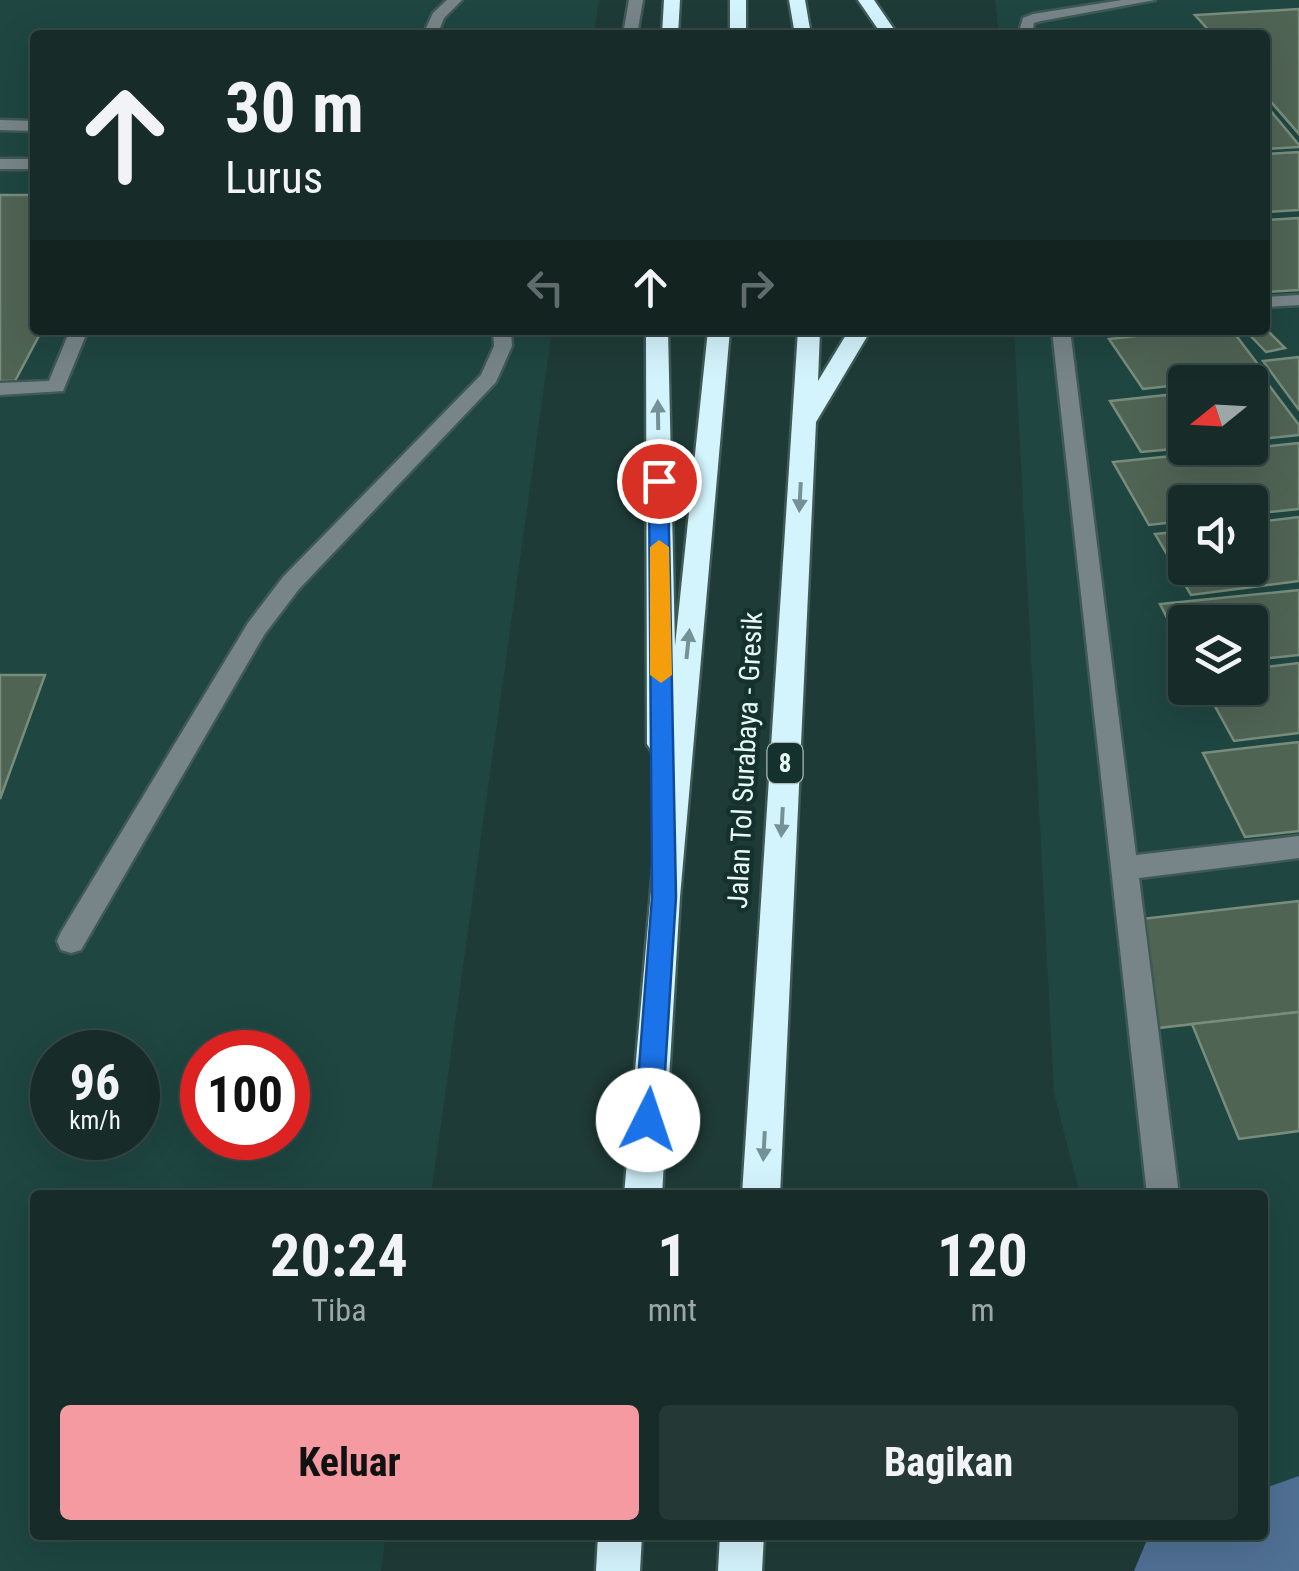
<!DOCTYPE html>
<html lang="id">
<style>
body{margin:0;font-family:"Roboto Condensed",sans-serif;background:#243835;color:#f1f3f6;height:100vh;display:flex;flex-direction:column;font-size:38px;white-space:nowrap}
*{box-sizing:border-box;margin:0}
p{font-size:32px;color:#9ea7a8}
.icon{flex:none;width:55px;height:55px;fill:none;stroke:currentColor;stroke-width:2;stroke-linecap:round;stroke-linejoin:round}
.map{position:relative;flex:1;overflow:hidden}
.details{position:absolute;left:30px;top:1190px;width:1238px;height:350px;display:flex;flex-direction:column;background:#172c29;border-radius:10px;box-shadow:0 10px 40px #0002,0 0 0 2px #364846}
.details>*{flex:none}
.top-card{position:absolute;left:30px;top:30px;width:1240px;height:305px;border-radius:10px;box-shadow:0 10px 40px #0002,0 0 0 2px #364846;background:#172c29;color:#f1f3f6;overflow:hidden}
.needle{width:65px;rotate:252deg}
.buttons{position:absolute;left:1168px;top:365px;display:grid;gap:20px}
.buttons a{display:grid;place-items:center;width:100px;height:100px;border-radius:10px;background:#172c29;box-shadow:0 10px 40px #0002,0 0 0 2px #364846;font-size:50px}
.speed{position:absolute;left:30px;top:1030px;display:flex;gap:20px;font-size:50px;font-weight:700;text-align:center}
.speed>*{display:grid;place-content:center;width:130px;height:130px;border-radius:50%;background:#172c29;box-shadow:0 10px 40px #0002,0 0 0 2px #364846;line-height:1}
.speed small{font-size:25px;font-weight:400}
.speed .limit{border:15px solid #d22;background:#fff;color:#111}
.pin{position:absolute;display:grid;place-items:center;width:85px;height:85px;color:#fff;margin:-42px;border:5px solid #fff;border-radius:50%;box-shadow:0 2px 10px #0007}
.me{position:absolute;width:110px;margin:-55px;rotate:4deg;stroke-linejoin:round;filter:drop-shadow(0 0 8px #0008)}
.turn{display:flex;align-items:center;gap:35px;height:210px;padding:0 30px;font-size:45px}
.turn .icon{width:130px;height:130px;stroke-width:2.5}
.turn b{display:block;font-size:70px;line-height:85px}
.lanes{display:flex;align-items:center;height:95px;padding:0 30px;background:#0003;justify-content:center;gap:50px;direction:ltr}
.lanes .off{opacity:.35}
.eta{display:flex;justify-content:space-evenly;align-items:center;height:170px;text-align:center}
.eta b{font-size:60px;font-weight:700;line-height:70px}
.cta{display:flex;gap:20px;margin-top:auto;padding:20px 30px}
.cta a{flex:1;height:115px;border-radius:10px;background:#f49aa0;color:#111;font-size:40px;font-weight:700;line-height:115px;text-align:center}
.cta a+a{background:#243835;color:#f1f3f6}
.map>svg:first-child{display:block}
</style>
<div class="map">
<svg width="1299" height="1571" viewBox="0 0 1299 1571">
<rect width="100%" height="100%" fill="#1f3b37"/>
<!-- built -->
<g fill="#1f4641" fill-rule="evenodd">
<path d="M0,0h599l-5,35h-559v295h517l-121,865h-396v340h351l-5,36h-381zM52,1052h86v86h-86zM202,1052h86v86h-86z"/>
<path d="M995,0h304v1571h-124l-9,-36h96v-340h-182l-26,-102 -40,-763h251v-295h-266zM1185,382h65v66h-65zM1185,502h65v66h-65zM1185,622h65v66h-65z"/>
</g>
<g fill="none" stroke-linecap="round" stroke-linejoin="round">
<!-- river -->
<polygon fill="#507094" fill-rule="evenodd" points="1299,1476 1299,1571 1134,1571 1149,1535 1262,1535 1262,1489"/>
</g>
<!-- building -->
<g fill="#506454" stroke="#788d7c" stroke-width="2.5">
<polygon points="1299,9 1299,134 1265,95 1265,35 1213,35 1195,15"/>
<polygon points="1265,104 1299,145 1299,147 1265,149"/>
<polygon points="1299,152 1299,210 1265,212 1265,154"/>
<polygon points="0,195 35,195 35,330 42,330 15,381 0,381"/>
<polygon points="1299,218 1299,290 1265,292 1265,220"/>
<polygon points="1265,328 1285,348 1266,352 1245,330"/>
<polygon points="1189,330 1232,330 1266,375 1143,389 1109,339"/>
<polygon points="1299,357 1299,410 1263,361"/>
<polygon points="1268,384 1299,425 1299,435 1250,440 1250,386"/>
<polygon points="1185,393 1185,448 1141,452 1110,401"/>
<polygon points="1299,443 1299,509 1250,514 1250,502 1185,502 1185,521 1149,525 1113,462"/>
<polygon points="1299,517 1299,581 1191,595 1155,534 1185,531 1185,568 1250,568 1250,523"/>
<polygon points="1299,590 1299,655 1250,660 1250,622 1185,622 1185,653 1160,604"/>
<polygon points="1299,663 1299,733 1234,741 1205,688 1250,688 1250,669"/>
<polygon points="0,675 45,675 0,799"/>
<polygon points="1299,742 1299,831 1245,837 1203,753"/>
<polygon points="1299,901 1299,1012 1158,1028 1141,919"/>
<polygon points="1299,1012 1299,1131 1239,1139 1192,1024"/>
</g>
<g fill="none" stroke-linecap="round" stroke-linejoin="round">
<!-- minor casing -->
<g stroke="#3f5955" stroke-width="5">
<g id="minor">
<polygon points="447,0 462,0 444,18 437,35 423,35 433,13"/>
<polygon points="629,0 643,0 637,35 623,35"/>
<polygon points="1122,0 1155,0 1041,21 1034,23 1032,35 1018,35 1023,18 1033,14"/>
<polygon points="0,120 35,121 35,131 0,130"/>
<rect x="0" y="159" width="35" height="10"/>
<polygon points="1299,295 1299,305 1265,307 1265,297"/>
<polygon points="70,330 88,330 63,391 0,395 0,383 49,381"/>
<polygon points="493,330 511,330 512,346 496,382 299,589 264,635 81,950 71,953 61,950 57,941 61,932 248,623 283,577 481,375 494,346"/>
<polygon points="1052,330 1070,330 1136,855 1299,836 1299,858 1139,878 1179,1195 1147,1195"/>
</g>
</g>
<!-- highway casing -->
<g stroke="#3f5955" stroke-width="5">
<g id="highway">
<polygon points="664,0 680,0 678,35 662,35"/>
<rect x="730" y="0" width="16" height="35"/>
<polygon points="789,0 805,0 811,35 795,35"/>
<polygon points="858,0 874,0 898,35 882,35"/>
<polygon points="646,330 668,330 675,646 708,330 730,330 680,897 662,1195 624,1195 663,756 652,752 647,744"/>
<polygon points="798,330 820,330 818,381 849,330 871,330 816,422 780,1195 742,1195"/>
<polygon points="598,1535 642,1535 640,1571 596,1571"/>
<polygon points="720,1535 764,1535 762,1571 718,1571"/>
</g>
</g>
<!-- minor -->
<use href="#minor" fill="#788588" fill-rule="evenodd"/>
<!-- highway -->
<use href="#highway" fill="#d4f4fd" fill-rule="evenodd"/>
</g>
<!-- one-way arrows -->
<defs><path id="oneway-solid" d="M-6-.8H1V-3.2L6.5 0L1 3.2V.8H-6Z" transform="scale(2.5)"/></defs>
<g fill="#749295">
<use href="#oneway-solid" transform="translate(658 415) rotate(-91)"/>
<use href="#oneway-solid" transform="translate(800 497) rotate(93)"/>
<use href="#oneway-solid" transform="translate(688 644) rotate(-84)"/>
<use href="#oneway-solid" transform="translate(782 822) rotate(93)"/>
<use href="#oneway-solid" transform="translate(764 1146) rotate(93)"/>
</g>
<!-- route -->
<polygon fill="#1a73e8" stroke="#114b97" stroke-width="2.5" points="659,475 668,481 676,897 662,1120 658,1130 648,1134 639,1130 635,1120 652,897 649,481"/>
<!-- slow -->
<polygon fill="#f59e0b" points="659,540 669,547 672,675 661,683 650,675 650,547"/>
<g text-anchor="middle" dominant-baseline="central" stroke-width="9" stroke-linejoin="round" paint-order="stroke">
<!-- shield labels -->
<rect fill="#15312d" stroke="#a8bcb9" stroke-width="2.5" x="767.5" y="743" width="35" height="40" rx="8"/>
<g font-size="25" font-weight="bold" fill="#e7f8f5">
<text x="785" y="763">8</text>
</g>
<!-- street labels -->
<g font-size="28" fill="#e7f8f5" stroke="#15312d">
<text transform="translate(745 760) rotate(-87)">Jalan Tol Surabaya - Gresik</text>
</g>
</g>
</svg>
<div class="buttons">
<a><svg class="needle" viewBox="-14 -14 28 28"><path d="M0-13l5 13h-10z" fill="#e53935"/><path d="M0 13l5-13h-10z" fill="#9ea7a8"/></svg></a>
<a><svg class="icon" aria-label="sound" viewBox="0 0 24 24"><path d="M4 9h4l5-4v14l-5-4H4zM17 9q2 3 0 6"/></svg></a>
<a><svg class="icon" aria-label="layers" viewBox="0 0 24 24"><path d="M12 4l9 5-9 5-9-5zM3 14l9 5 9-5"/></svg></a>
</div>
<div class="speed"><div>96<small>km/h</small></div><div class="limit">100</div></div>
<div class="pin" style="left:659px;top:481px;background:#d93025"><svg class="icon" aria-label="arrive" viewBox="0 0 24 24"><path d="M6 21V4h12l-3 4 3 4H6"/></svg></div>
<svg class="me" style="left:648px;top:1120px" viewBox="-20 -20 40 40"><circle r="19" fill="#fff"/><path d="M0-13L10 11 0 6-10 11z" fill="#1a73e8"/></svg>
<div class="top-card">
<div class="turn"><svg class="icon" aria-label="ahead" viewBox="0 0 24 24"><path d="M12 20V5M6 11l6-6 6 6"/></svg><div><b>30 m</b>Lurus</div></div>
<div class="lanes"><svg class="icon off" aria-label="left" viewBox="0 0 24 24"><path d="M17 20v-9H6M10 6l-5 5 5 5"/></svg><svg class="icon" aria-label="ahead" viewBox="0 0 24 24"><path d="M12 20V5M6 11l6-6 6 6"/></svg><svg class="icon off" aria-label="right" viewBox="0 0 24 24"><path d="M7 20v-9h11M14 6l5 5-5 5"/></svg></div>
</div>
<section class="details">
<div class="eta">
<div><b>20:24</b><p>Tiba</p></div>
<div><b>1</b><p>mnt</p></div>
<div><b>120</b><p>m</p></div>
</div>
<div class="cta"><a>Keluar</a><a>Bagikan</a></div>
</section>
</div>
